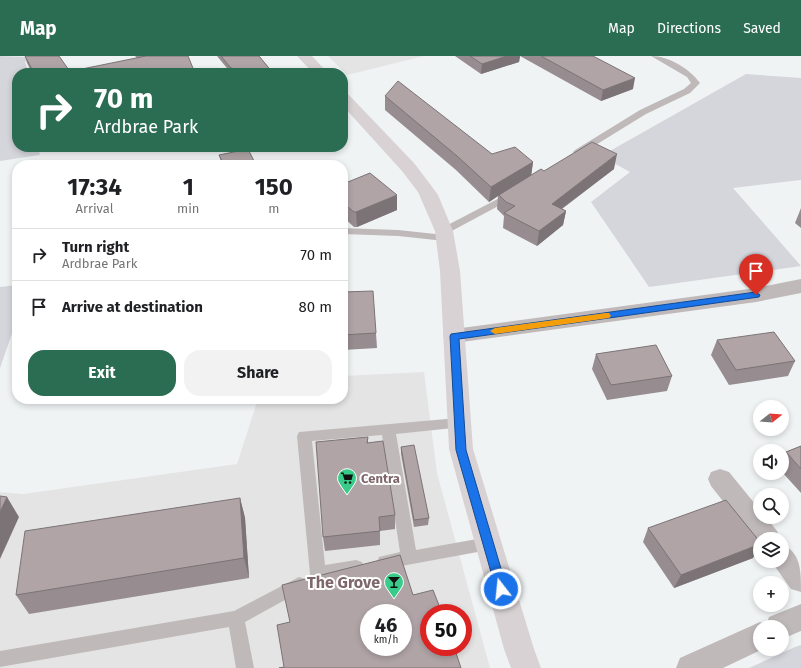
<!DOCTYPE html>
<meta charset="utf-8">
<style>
body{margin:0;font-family:"Fira Sans",sans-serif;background:#f2f2f2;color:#202124;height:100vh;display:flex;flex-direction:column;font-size:15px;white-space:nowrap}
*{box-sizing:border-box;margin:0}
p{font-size:13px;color:#757577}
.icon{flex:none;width:22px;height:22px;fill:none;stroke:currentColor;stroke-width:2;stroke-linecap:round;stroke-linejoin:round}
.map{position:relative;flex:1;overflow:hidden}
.drawer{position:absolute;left:12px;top:104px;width:336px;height:244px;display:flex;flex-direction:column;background:#fff;border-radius:16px;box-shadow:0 2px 6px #0003}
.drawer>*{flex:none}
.guide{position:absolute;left:12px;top:12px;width:336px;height:84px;border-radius:16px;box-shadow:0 2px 6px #0003;background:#2b6d52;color:#fff;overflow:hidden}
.needle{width:26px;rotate:73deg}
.buttons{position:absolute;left:753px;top:344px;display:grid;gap:8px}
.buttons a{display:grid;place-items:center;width:36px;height:36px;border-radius:50%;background:#fff;box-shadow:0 2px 6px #0003;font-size:20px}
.speed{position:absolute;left:360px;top:548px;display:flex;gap:8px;font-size:20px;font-weight:700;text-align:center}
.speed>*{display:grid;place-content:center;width:52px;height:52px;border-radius:50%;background:#fff;box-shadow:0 2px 6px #0003;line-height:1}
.speed small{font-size:10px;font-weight:400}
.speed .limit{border:6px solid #d22;background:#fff;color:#111}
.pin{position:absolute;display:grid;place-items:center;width:34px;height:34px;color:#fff;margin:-41px -17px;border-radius:50% 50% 50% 0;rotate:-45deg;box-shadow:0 0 4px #0007}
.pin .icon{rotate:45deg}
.me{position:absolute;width:44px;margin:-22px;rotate:344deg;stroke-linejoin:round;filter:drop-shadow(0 0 3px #0008)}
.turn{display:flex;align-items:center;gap:14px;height:84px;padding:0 16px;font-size:18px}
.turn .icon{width:52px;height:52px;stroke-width:2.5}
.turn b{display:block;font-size:28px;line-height:34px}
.eta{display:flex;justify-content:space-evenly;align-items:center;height:68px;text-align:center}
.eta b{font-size:24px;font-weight:700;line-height:28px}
.primary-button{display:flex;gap:8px;margin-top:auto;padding:8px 16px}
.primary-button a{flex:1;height:46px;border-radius:16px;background:#2b6d52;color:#fff;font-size:16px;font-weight:700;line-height:46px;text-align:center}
.primary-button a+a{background:#f2f2f2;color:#202124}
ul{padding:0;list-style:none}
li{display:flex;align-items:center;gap:12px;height:52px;padding:0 16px;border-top:1px solid #e0e0e0}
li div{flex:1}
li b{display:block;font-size:15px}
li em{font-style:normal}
header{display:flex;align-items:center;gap:24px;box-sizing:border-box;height:56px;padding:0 20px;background:#2b6d52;color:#fff}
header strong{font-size:19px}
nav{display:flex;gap:22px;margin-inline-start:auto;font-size:14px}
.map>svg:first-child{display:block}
</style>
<header>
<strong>Map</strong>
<nav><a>Map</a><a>Directions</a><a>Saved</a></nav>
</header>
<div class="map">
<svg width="801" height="612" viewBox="0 0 801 612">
<rect width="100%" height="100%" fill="#f0f3f4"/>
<!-- built -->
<g fill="#e4e4e4" fill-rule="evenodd">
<polygon points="328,0 424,0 347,19"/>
<path d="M424,316l13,101 53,195h-490v-176l23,2 214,-30 21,-65h85v-23zM369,557h34v34h-34zM429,557h34v34h-34z"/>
</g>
<!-- green -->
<g fill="#d5d6dc">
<polygon points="0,0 30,1 25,6 29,17 17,17 17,91 38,91 40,99 0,105"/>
<polygon points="746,18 801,22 801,124 733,132 801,210 649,231 591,146 630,116 601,100"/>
<polygon points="17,229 17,263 0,312 0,231"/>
<polygon points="801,589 801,612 749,612 795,591"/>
</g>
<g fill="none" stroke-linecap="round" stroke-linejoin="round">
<!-- service -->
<g fill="#c0b9ba" fill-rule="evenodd">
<path d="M651,0c18,0 39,13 49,27l-10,10 -44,21 -65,40h-6l-2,-2 2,-2 65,-40 44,-21 7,-6 -4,-6z"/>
<polygon points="513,135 518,138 517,140 448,177 440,177 438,175 440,173"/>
<polygon points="343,172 398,174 445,179 449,180 451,182 449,184 445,185 398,180 343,178"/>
<polygon points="458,362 463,363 465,367 463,371 396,378 416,494 488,481 494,483 496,488 494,493 385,513 379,511 377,506 379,501 400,496 382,379 312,385 325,509 356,504 362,506 364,511 362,516 356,518 318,525 312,523 310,518 297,380 299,376"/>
<polygon points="299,521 305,523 307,528 305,533 245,566 254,612 236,612 229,571 0,611 0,595 234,555"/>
</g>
<!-- minor -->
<g fill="#c0b9ba" fill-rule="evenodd">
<polygon points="801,223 801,237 756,246 454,287 446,285 443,280 446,275 454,273 756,232"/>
<polygon points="720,413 729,416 760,454 760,461 766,461 777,475 781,483 760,483 760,492 759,491 711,430 708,423 711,416"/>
<path d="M782,488c19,9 19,26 19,48l-10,-3 -20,-28h11z"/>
<polygon points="801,548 801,575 782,583 782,571 760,571 760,593 763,593 723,612 676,612 680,602 760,566 766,569 769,561"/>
</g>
<!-- secondary -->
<g fill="#d9d2d4" fill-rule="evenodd">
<polygon points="297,0 312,0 328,17 313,17"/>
<polygon points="343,36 348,38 414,107 430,128 438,139 453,175 460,215 473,393 534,593 541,612 511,612 504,593 449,393 440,215 435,175 418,136 402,115 343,50"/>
</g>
</g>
<!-- wall -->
<g fill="#978d90">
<polygon points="25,0 71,17 32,17 27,7"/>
<polygon points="135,0 188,0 137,2"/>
<polygon points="217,0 259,0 273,17 231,17"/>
<polygon points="455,0 520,0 519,6 481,18"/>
<polygon points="520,0 593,0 633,33 601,45"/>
<polygon points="385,40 492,98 533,106 531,119 544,115 614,113 562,153 566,155 563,169 537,190 503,172 504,160 497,153 498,140 489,146 456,114 385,54"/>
<polygon points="219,99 256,109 222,109"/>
<polygon points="343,128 397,154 357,171 354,171 343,161"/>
<polygon points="801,152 801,172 795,167"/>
<polygon points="343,236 376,277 377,292 343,294"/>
<polygon points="717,284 795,305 788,320 729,329 711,299"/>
<polygon points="596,298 672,320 667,335 607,344 592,313"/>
<polygon points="368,381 368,387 395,459 395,473 380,475 380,489 325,495 323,481"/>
<polygon points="801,390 801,437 782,416 782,403 786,396"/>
<polygon points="401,391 429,462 428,469 414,471 401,398"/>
<polygon points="240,442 245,462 249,522 29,558 16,539"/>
<polygon points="648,472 753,502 674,532 643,486"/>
</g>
<!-- shaded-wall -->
<g fill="#7b7375">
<polygon points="507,0 520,0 519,6 481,18 482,8"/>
<polygon points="635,22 633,33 601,45 603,34"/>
<polygon points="617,98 614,113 549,162 552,148"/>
<polygon points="533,106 531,121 499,139 498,140 489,146 491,131"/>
<polygon points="397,139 397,154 357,171 356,156"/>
<polygon points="566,155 563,169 537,190 539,175"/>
<polygon points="7,441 19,461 0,503 0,456"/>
<polygon points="240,442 245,462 249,522 244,502"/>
<polygon points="760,488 760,490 753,502 674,532 681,519"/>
</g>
<!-- building -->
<g fill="#b0a4a7" stroke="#7b7375" fill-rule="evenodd">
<polygon points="25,0 59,0 71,17 34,17"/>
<polygon points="146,0 188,0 195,17 73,17 72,15"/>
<polygon points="221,0 259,0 273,17 238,17 230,11"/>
<polygon points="470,0 507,0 482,8"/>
<polygon points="541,0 593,0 635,22 603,34"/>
<polygon points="398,25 492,98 515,91 533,106 491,131 457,100 385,40"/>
<polygon points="592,86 617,98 552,148 566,155 539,175 504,157 515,150 506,146 499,139 541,113 544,115"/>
<polygon points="248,93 256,109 224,109 219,99"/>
<polygon points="370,117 397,139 356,156 354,156 343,147 343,128"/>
<polygon points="373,235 376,277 343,279 343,236"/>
<polygon points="774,276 795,305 736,314 717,284"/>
<polygon points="656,289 672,320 611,329 596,298"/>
<polygon points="368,381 367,387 383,385 395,459 379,461 380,475 323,481 316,386"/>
<polygon points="414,389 429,462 414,464 401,391"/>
<polygon points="801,390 801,413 786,396"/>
<polygon points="0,440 7,441 0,456"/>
<polygon points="240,442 244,502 16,539 25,475"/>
<polygon points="726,444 760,486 760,488 681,519 648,472"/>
<path d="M400,499l13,40 20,-5 9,23h-13v34h25l7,21h-182l5,-1 -7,-42 13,-3 -8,-37zM369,557h34v34h-34z"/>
</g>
<!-- route -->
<polygon fill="#1a73e8" stroke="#114b97" points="756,236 760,239 759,241 459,283 466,394 507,533 505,537 501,538 497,537 456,394 450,280 451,278"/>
<!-- slow -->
<polygon fill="#f59e0b" points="606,257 609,257 611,260 609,262 495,278 490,275 495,272"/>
<!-- icons -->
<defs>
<g id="supermarket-pin" transform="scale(1)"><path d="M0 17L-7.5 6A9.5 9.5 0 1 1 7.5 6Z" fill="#39cb8a" stroke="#fff"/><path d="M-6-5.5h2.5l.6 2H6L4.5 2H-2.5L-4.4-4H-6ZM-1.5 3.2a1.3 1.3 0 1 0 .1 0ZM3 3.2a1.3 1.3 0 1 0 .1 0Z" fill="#111"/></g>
<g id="bar-pin" transform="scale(1)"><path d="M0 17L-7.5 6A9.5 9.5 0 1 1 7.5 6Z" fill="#39cb8a" stroke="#fff"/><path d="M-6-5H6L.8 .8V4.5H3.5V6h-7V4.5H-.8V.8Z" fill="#111"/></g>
</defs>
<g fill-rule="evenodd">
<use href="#supermarket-pin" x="347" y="422"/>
<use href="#bar-pin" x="394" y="526"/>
</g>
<g text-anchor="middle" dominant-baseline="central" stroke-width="4" stroke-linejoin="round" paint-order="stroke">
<!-- poi labels -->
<g font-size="13" font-weight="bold" fill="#7e676c" stroke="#fff" text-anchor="start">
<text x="361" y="422">Centra</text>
</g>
<!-- near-poi labels -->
<g font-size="16" font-weight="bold" fill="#7e676c" stroke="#fff" text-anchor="end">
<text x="380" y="526">The Grove</text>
</g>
</g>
</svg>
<div class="buttons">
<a><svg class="needle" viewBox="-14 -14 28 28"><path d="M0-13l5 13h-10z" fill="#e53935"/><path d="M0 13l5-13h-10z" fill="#757577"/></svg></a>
<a><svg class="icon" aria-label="sound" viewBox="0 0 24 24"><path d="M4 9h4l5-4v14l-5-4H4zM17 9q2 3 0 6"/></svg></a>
<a><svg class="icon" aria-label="search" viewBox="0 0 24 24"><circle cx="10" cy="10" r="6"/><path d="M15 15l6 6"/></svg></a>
<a><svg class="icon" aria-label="layers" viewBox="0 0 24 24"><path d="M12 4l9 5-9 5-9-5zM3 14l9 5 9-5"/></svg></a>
<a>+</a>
<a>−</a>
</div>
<div class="speed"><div>46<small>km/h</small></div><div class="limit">50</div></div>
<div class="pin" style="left:756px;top:239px;background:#d93025"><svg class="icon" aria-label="arrive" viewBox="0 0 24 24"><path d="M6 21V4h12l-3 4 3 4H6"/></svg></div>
<svg class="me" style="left:501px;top:533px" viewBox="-20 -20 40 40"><circle r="17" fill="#1a73e8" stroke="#fff" stroke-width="3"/><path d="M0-11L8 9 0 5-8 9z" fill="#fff"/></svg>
<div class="guide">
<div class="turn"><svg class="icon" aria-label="right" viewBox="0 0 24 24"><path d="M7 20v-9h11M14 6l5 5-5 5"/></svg><div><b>70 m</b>Ardbrae Park</div></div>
</div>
<section class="drawer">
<div class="eta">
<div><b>17:34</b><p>Arrival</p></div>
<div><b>1</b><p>min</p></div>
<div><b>150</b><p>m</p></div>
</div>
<ul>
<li><svg class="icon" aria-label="right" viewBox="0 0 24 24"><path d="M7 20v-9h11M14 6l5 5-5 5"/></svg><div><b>Turn right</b><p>Ardbrae Park</p></div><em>70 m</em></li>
<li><svg class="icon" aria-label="arrive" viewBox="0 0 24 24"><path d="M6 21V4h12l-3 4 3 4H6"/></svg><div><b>Arrive at destination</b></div><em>80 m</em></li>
</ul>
<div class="primary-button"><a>Exit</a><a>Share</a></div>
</section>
</div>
